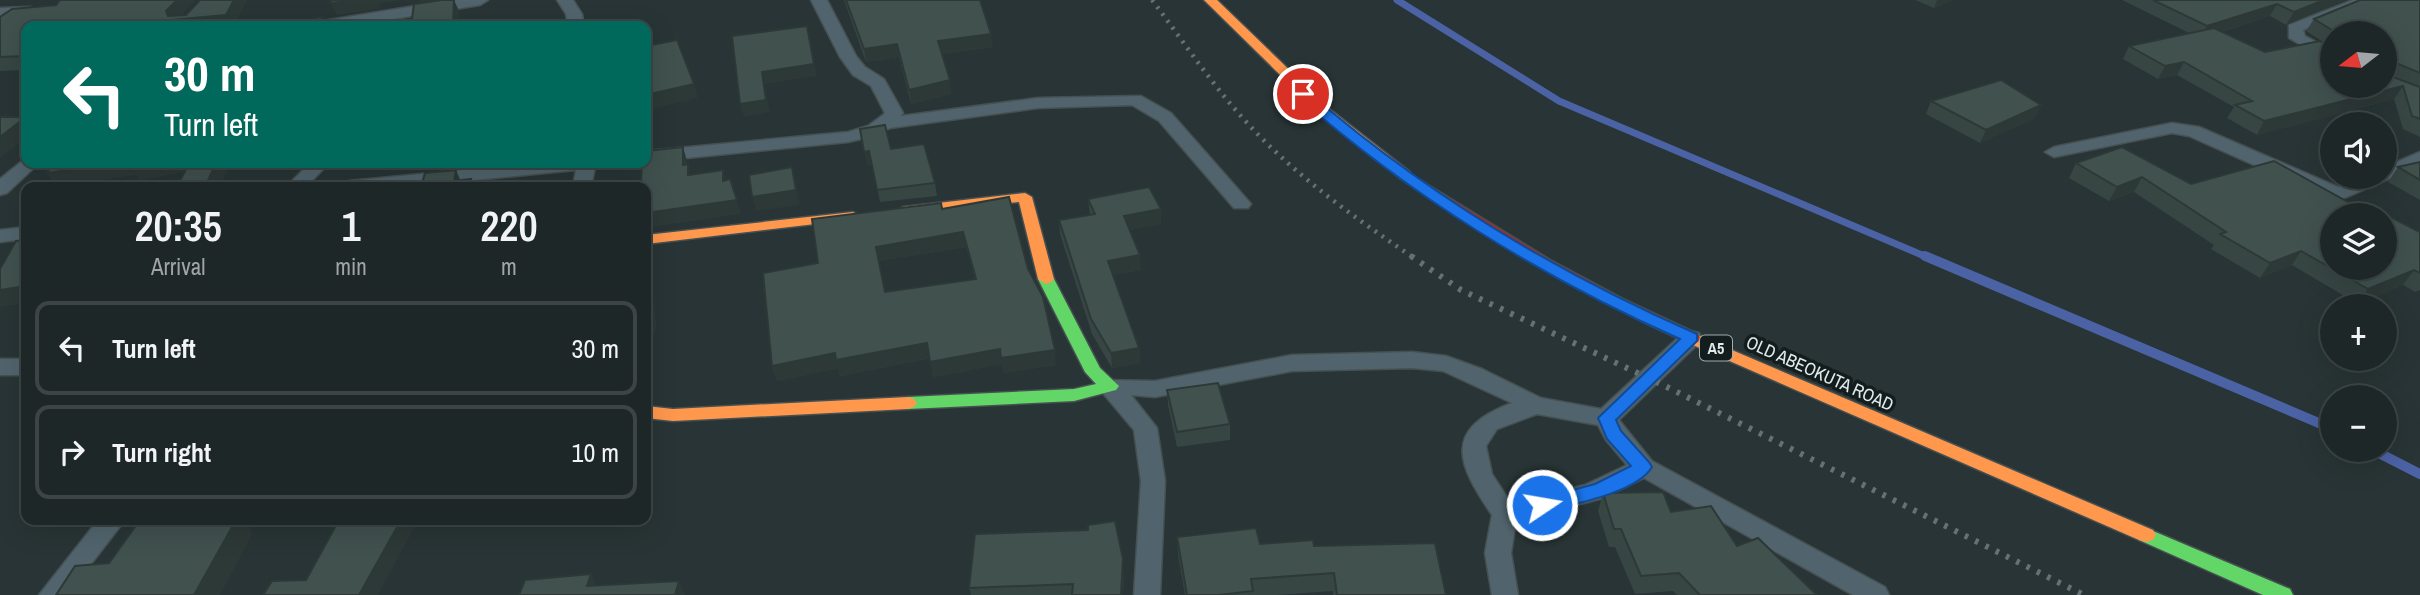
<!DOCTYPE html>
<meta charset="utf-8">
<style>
body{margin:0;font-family:"Archivo Narrow",sans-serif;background:#2b3334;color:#f1f3f6;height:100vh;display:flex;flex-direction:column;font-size:26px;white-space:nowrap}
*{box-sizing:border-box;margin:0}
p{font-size:23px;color:#a1a5a8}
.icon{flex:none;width:38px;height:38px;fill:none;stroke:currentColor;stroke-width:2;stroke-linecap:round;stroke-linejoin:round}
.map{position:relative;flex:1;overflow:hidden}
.drawer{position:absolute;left:21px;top:182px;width:630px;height:343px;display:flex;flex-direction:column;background:#1e2728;border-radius:14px;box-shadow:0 7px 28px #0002,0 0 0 2px #3c4445}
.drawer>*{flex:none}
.guide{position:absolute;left:21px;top:21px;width:630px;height:147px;border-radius:14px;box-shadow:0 7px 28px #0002,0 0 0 2px #3c4445;background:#00695c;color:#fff;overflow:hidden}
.needle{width:46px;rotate:254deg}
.fabs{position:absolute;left:2320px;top:21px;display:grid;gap:14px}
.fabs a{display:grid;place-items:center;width:77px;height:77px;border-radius:50%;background:#1e2728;box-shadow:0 7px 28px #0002,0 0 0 2px #3c4445;font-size:35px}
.pin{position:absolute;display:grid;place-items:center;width:60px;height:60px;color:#fff;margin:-30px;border:4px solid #fff;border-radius:50%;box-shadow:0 2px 7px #0007}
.me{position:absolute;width:77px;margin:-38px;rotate:78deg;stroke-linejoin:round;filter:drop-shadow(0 0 5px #0008)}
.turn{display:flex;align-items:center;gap:24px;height:147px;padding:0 28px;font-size:32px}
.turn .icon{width:91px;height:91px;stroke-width:2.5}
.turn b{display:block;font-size:49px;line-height:60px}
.eta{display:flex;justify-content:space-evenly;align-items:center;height:119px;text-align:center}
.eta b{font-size:42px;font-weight:600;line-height:49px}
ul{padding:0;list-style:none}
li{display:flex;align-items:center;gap:21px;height:94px;margin:0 14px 10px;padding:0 14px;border:4px solid #3c4445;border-radius:14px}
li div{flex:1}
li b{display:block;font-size:26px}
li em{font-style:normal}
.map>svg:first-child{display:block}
</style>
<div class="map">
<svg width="2420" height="595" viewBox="0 0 2420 595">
<rect width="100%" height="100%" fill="#283435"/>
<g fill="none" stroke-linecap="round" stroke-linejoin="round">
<!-- stream-far1 -->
<polyline stroke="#4b62a4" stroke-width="7" points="1397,0 1559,101 1929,258"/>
<!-- stream -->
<g stroke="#4b62a4" stroke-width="10">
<polyline points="1925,256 2333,429"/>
<polyline points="2373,450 2420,474"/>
</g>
<!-- street casing -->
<g stroke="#465051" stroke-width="3">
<g id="street">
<polygon points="452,0 488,0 480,5 350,26 315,26 323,21"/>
<polygon points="557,0 573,0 582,14 584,26 568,26 566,14"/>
<polygon points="811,0 827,0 856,56 865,67 884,79 903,113 901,116 1038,98 1141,96 1171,113 1251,204 1248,208 1234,208 1159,121 1132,105 1038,108 890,128 874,136 848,142 646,162 646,151 848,132 868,126 883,115 885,113 871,86 853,75 840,57"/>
<polygon points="2353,0 2375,0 2303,30 2305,36 2333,51 2333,63 2289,38 2289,25"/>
<polygon points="30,7 36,9 36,15 0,18 0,8"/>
<polygon points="2172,123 2199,127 2338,187 2363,177 2385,177 2385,167 2420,152 2420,165 2347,197 2340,199 2317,193 2189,136 2172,133 2054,157 2045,152 2054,147"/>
<polygon points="26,158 26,163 39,163 7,193 0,195 0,179"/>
<polygon points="310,163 329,163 306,187 286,187"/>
<polygon points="537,163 600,163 595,167 591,187 573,187 576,170 403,187 340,187 349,181"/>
<polygon points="26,227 26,239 0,242 0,230"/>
<path d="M1691,331l8,2 3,5 -3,5 -80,77 33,41 233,126 4,8h-36l-209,-117 -41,20 -87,23 -5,32 7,42h-26l-7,-42 7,-38c-35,-51 -50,-86 20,-112l-69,-32 -31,-3 -120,3 -137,26 -24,-2 26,33 8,53 -5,114h-26l7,-114 -7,-51 -32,-38 -3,-6 3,-6 53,1 137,-26 120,-3 34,4 36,13 59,29 60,11 82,-76zM1537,414l61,11 8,15 21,25 -42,20 -74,18 -19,-29 -6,-28 11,-17z"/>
<rect x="0" y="359" width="26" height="16"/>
<polygon points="98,520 125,520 67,595 39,595"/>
</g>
</g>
<!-- fast casing -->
<g stroke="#465051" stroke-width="3">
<g id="fast">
<polygon points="1046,274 1054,279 1100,368 1119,386 1116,390 1074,401 908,409 902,407 899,403 902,399 908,397 1074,389 1096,384 1085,372 1038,279"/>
<polygon points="2146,528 2290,589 2293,595 2263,595 2139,540 2136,535 2139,530"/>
</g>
</g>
<!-- slow casing -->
<g stroke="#465051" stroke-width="3">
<g id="slow">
<polygon points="1204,0 1217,0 1332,111 1410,172 1412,175 1410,178 1400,178 1323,117"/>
<polygon points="1025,193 1032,197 1054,279 1051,282 1046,284 1038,279 1019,202 903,215 896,211 903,207"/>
<polygon points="853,212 860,216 858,219 646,244 646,235"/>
<polygon points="1692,333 2153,530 2156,535 2153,540 2146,542 2139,540 1686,342 1684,338"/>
<polygon points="908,397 914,399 917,403 914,407 908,409 673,421 646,418 646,406 673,409"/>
</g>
</g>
<!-- jam casing -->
<g stroke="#465051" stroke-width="3">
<path id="jam" d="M1405,171l145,89 73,39 75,35 2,4 -2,4h-12c-101,-46 -195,-102 -286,-164l-2,-3z"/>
</g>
<!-- street -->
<use href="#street" fill="#51646d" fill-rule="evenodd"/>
<!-- fast -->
<use href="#fast" fill="#63d668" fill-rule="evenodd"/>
<!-- slow -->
<use href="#slow" fill="#ff974d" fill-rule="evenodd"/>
<!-- jam -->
<use href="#jam" fill="#b3261e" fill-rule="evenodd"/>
<!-- rail-far1 -->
<path stroke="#647277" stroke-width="4.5" stroke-dasharray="2.5 6" stroke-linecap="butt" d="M1152,0c29,38 56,79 88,115 50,57 112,101 174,143"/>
<!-- rail -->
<polyline stroke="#647277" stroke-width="6" stroke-dasharray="3.5 8" stroke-linecap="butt" points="1411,256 1461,290 1661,384 2084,595"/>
</g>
<!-- wall -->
<g fill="#374643" fill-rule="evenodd">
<polygon points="195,0 181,15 186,15 200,0 247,0 233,26 26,26 26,70 0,71 0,17"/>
<polygon points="844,0 980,0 993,47 942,54 951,94 911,104 899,57 866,62"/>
<polygon points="1915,0 1953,0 1934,8"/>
<polygon points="2122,0 2346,0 2286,25 2270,16 2221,32 2333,86 2385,33 2333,33 2333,48 2306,31 2314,19 2420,0 2420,137 2403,129 2394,99 2257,135 2227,118 2234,107 2177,75 2158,79 2123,59 2129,46 2189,33"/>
<polygon points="1931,101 2041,105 2035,118 1980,143 1926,114"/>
<polygon points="891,149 935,183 937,196 880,202 872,164 867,165"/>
<polygon points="2420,162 2420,200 2388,182 2398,167"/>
<polygon points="433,163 466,163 465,167 436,170"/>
<polygon points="2076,163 2191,184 2357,207 2420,232 2420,290 2415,292 2403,285 2358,304 2292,265 2260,278 2211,249 2214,245 2134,192 2109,201 2069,178"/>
<polygon points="1088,199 1161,209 1161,224 1130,230 1141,270 1113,275 1139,348 1140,363 1112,368 1092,334 1060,234 1059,220 1090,215"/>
<path d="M942,209l86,60 28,96 -53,8 -1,-9 -69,13 -3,-19 -90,18 -2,-8 -61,13 -5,-15 46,-103zM966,247l9,32 -90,13 -6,-31z"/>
<polygon points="646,260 649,269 656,326 650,347 646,347"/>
<polygon points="1167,390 1230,424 1230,440 1177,447 1168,405"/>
<polygon points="1603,493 1671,512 1737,546 1817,595 1677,595 1673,591 1635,594 1615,547 1609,547 1598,511"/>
<polygon points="1177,537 1260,544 1314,546 1446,595 1333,595 1333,591 1277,595 1185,595 1178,555"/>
<polygon points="1124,572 1123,595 971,595 969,588"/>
</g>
<!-- shaded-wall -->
<g fill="#2d3937">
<polygon points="177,0 195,0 178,19 234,0 247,0 233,26 135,26 138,23 166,11"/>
<polygon points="356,0 403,0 381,3 379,9 336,15 331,3"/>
<polygon points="420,0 440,0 421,2"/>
<polygon points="454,0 459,11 459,26 439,26"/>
<polygon points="1937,0 1953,0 1934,8"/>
<polygon points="2324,0 2346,0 2286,25 2294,12"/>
<polygon points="2277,4 2270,16 2200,38 2207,26"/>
<polygon points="323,17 327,26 319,26"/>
<polygon points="807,26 817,76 765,84 770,112 744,117 740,104 762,72"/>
<polygon points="991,34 993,47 940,54 938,41"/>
<polygon points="897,44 899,57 866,62 864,49"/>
<polygon points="2184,62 2177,75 2158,79 2165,66"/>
<polygon points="950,80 951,94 911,104 909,90"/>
<polygon points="694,84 698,98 646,110 646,95"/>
<polygon points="2403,86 2394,99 2257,135 2264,121"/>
<polygon points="2041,105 2035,118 1980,143 1986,130"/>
<polygon points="26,117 26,138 0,158 0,137"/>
<polygon points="683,147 687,161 688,178 683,165"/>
<polygon points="869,151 872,164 867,165 864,152"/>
<polygon points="118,163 198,163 201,168 139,181 136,175 57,187 47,173"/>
<polygon points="216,163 231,163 220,187 205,187"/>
<polygon points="792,167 800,205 756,211 752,197"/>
<polygon points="456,170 462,184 454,181"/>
<polygon points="2142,177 2134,192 2109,201 2117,187"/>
<polygon points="471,179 475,187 469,187"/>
<polygon points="737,200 741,214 651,227 649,222 646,223 646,208"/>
<polygon points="1161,209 1161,224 1125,231 1124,216"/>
<polygon points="963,232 966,247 879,261 876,247"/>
<polygon points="2301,251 2292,265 2260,278 2270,263"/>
<polygon points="1140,255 1141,270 1109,276 1108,261"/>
<polygon points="646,260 649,269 656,326 650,347 646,334"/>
<polygon points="2414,270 2403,285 2358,304 2368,289"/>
<polygon points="26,286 26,303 0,307 0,290"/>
<polygon points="927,343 930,358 840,376 838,368 777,381 772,366 835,353"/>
<polygon points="1139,348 1140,363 1112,368 1111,353"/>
<polygon points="1000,349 1002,364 933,377 930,362"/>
<polygon points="1055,350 1056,365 1003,373 1001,358"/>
<polygon points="227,520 244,520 253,533 220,595 194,595"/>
<polygon points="401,520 414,520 416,524 378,595 359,595"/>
<polygon points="1123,559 1124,572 1123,595 1121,595"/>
<polygon points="591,574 598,589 587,586"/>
<polygon points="679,581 685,595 675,595"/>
</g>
<!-- building -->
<g fill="#40514e" stroke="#2d3937" stroke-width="2" fill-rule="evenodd">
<polygon points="60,0 177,0 166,11 168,16 186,15 200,0 234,0 226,15 138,23 135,26 26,26 26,56 0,57 0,17 12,9 56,5"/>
<polygon points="331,0 356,0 331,3"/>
<polygon points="442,0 454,0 453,24 439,26 411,26 414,4"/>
<polygon points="846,0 980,0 991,34 938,41 950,80 909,90 897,44 864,49"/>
<polygon points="2153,0 2324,0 2294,12 2277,4 2207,26"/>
<polygon points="2360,0 2420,0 2420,73 2394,62 2391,63 2391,70 2385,74 2385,33 2337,33 2314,19"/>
<polygon points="323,17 319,26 263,26"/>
<polygon points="807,26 814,64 762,72 766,100 740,104 732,36"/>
<polygon points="2214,28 2265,52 2320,41 2333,48 2333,86 2385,86 2385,74 2420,87 2420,119 2412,116 2403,86 2264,121 2235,105 2252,101 2184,62 2165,66 2129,46"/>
<polygon points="677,40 694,84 646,95 646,46"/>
<polygon points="2001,80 2041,105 1986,130 1931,101"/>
<polygon points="0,117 26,117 0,137"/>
<polygon points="885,125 891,149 924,144 935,183 877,190 869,151 864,152 860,129"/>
<polygon points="683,147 683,165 688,164 688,175 723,170 723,181 730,179 737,200 646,213 646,187 602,187 641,182 642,163 646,163 646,151"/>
<path d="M2122,147l69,37 83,-23 83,46 8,-3 55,28v41l-6,-3 -46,19 -67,-38 -31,12 -50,-29 6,-2 -84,-55 -25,10 -41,-24zM2333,215h52v53h-52z"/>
<polygon points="2420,162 2420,180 2398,167"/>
<polygon points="54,163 118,163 47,173"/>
<polygon points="131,163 149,163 130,167"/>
<polygon points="189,163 216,163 205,187 177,187"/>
<polygon points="792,167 796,190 752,197 749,175"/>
<polygon points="456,170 454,181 471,179 469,187 421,187 425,173"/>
<polygon points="1149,187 1161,209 1124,216 1140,255 1108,261 1139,348 1111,353 1091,319 1059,220 1095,214 1088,199"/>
<path d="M1009,197l19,72 15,28 12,53 -54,8 -1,-9 -70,13 -3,-19 -91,17 -1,-7 -63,13 -9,-93 55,-10 -6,-44 129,-16 1,6zM963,232l13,47 -91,13 -9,-45z"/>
<polygon points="26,240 26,286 0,290 0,269 16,241"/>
<polygon points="646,270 651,312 646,329"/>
<polygon points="1218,383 1230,424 1177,432 1167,390"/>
<polygon points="1663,492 1671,512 1711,506 1737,546 1758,538 1817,595 1700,595 1679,573 1641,576 1621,529 1614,529 1603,493"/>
<polygon points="140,520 236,520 194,595 56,595 75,566 109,563"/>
<polygon points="339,520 401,520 359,595 263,595 272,581 306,580"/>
<polygon points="1115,521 1123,559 1121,595 1072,595 1073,584 969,588 975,534 1088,530 1088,525"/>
<polygon points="1256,528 1260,544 1313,540 1314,546 1435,543 1446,595 1337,595 1334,573 1251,579 1253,591 1219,595 1187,595 1177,537"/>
<polygon points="591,574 587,586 679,581 675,595 519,595 525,580"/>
</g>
<!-- route -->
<path fill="#1a73e8" stroke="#114b97" stroke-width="2" d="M1298,91h9c115,100 250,182 390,243v7l-81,79 5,11 28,31 3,5c-15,26 -82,38 -110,45l-9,-7 2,-5 60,-16 36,-18 -24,-27 -9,-21 82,-79c-136,-60 -271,-144 -382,-242z"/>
<g text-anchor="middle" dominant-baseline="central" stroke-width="7" stroke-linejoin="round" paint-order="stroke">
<!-- shield labels -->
<rect fill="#141d1e" stroke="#a1acae" stroke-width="2" x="1700" y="335.5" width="32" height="25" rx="5"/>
<g font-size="16" font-weight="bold" fill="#deeaeb">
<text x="1716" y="348">A5</text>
</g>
<!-- street labels -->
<g font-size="18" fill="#deeaeb" stroke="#141d1e">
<text transform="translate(1820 373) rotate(24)">OLD ABEOKUTA ROAD</text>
</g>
</g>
</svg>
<div class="fabs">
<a><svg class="needle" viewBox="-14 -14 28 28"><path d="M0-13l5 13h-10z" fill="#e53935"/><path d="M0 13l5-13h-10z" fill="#a1a5a8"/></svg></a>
<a><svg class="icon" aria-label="sound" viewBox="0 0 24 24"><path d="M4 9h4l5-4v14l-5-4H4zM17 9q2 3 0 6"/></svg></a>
<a><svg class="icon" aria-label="layers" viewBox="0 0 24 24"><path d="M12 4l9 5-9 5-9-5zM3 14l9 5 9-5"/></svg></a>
<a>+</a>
<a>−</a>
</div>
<div class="pin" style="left:1303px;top:94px;background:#d93025"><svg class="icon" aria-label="arrive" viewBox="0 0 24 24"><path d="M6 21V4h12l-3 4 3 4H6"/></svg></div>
<svg class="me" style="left:1542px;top:505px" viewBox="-20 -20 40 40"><circle r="17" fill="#1a73e8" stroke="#fff" stroke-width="3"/><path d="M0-11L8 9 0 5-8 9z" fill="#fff"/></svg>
<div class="guide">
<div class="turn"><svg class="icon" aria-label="left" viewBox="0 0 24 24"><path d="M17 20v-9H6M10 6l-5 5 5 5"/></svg><div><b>30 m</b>Turn left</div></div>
</div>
<section class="drawer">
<div class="eta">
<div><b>20:35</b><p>Arrival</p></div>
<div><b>1</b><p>min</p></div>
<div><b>220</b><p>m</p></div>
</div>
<ul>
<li><svg class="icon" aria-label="left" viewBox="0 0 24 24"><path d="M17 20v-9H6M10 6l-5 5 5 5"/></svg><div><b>Turn left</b></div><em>30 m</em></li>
<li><svg class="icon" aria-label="right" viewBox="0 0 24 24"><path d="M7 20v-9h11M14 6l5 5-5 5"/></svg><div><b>Turn right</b></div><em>10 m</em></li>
</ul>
</section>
</div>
